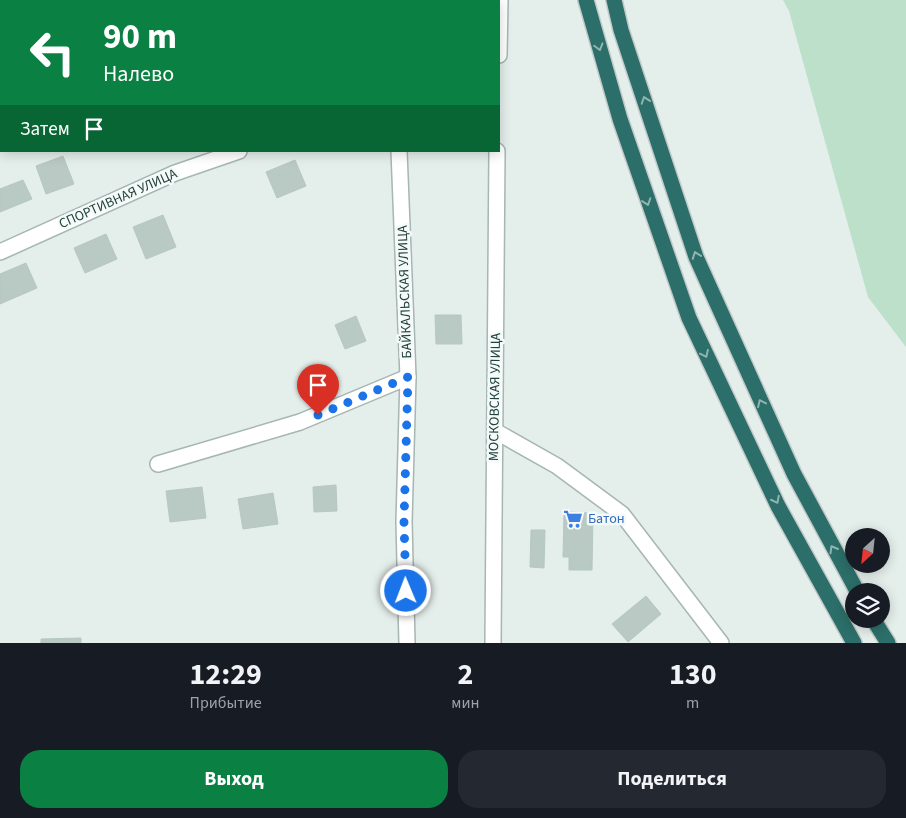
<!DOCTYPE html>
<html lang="ru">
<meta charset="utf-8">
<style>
body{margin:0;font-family:"Source Sans 3",sans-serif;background:#242831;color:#f1f3f6;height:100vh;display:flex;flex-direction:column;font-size:19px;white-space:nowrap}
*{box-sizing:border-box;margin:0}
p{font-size:16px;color:#9ea1a6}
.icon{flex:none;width:28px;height:28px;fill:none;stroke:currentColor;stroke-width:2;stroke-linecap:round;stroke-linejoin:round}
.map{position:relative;height:643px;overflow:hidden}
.details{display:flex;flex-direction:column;background:#171b24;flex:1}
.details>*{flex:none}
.guide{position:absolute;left:0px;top:0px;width:500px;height:152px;box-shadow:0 2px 12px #0003;background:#0b8043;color:#fff;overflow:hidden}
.needle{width:32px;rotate:207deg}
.fabs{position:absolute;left:845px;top:528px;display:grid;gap:10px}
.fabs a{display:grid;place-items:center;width:45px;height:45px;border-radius:50%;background:#171b24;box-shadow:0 2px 12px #0003;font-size:25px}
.pin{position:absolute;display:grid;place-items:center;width:42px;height:42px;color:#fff;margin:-51px -21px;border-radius:50% 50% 50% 0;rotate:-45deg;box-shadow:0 0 5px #0007}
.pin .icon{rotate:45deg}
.me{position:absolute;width:55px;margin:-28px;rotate:359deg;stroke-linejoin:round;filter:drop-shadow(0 0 4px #0008)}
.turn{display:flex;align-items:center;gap:18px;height:105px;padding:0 20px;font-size:22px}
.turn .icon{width:65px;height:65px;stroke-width:2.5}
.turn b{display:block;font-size:35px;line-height:42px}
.then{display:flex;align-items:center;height:48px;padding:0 20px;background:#0003;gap:10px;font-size:19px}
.eta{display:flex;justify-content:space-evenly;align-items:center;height:85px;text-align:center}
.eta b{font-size:30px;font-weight:700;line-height:35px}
.action{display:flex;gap:10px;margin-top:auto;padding:10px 20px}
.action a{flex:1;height:58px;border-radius:20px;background:#0b8043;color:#fff;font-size:20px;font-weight:700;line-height:58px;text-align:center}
.action a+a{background:#242831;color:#f1f3f6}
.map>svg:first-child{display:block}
</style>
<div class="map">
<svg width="906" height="643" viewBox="0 0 906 643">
<rect width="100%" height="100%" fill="#e4eeeb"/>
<!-- green -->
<polygon fill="#bce0ca" points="783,0 906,0 906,347 868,297 789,11"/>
<!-- building -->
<g fill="#b9c9c4" stroke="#b6c8c3">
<polygon points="63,156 74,184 46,194 36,166"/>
<polygon points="295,160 306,186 277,198 266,172"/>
<polygon points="23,180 32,199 0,212 0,189"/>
<polygon points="163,215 176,247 146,259 133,227"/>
<polygon points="106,234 117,259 85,273 74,248"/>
<polygon points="26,263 37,288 0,304 0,274"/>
<polygon points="435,315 461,315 462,344 436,344"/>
<polygon points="356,316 366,341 345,349 335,325"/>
<polygon points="336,485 337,511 314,512 313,487"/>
<polygon points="202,487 206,518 170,522 166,491"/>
<polygon points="273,493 278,524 243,529 238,499"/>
<polygon points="564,512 593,513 592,570 569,570 569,557 563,557"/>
<polygon points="531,530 545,530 544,568 530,567"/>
<polygon points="646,596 661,614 628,642 612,624"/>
<polygon points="81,638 81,643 41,643 41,639"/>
</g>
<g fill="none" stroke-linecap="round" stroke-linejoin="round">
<!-- minor casing -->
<g stroke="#a6b6b3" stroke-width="18">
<g id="minor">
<polyline points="266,0 267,1"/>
<polyline points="190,1 193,0"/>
<polyline points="499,55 500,0"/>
<polyline points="0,85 1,85"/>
<polyline points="399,151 408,377 404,522 407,643"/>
<polyline points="0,252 175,173 239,151"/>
<polyline points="495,431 557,466 622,514 721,643"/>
<polyline points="158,464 300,422 408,377"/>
<polyline points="493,643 497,151"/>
</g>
</g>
<!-- highway casing -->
<g stroke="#c1cac8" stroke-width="18">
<g id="highway">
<polyline points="586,0 620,119 689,318 778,506 854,643"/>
<polyline points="614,0 621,30 696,257 794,474 857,591"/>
<polyline points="873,619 888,643"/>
</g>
</g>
<!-- minor -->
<use href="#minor" stroke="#fff" stroke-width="15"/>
<!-- highway -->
<use href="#highway" stroke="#2c6e69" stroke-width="15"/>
</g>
<!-- one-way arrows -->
<defs><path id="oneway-chevron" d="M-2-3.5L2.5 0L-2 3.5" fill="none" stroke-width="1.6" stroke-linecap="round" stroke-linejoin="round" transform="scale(1.25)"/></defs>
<g stroke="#90b4b0">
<use href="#oneway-chevron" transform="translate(599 47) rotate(74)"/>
<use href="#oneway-chevron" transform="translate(645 100) rotate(-109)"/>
<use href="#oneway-chevron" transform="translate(647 202) rotate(71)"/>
<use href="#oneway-chevron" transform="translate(696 255) rotate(-110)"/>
<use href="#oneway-chevron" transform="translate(705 354) rotate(65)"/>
<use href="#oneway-chevron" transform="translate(761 403) rotate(-115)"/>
<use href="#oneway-chevron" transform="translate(776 500) rotate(63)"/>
<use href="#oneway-chevron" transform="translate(833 549) rotate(-120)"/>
</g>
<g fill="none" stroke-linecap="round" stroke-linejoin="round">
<!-- route -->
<polyline stroke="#1a73e8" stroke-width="9" stroke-dasharray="0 16.2" points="318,415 408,377 404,522 406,591"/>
</g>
<!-- icons -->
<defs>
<g id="supermarket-bare" transform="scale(1.5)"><path d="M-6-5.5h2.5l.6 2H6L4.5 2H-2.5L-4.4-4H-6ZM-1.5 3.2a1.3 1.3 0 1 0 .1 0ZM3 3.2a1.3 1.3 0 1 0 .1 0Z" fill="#3f7fe0" stroke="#f4faf8" stroke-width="2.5" paint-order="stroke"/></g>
</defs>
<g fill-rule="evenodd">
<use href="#supermarket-bare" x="573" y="519"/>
</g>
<g text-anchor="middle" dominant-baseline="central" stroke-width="5" stroke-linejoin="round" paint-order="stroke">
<!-- street labels -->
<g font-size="14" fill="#22403c" stroke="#f4faf8">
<text transform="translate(118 199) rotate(-24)">СПОРТИВНАЯ УЛИЦА</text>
<text transform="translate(405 292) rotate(-92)">БАЙКАЛЬСКАЯ УЛИЦА</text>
<text transform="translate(495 397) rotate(-89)">МОСКОВСКАЯ УЛИЦА</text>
</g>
<!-- shop labels -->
<g font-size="14" fill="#366cbe" stroke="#f4faf8" text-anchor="start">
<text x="588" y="519">Батон</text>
</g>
</g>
</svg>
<div class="fabs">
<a><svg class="needle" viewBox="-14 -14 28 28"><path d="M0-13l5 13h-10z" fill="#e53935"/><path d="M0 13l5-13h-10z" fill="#9ea1a6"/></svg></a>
<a><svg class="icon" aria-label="layers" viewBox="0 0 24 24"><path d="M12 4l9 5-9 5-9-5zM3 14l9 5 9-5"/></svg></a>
</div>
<div class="pin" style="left:318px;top:415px;background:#d93025"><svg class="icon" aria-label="arrive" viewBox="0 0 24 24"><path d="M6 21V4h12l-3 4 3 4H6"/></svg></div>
<svg class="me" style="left:406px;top:591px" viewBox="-20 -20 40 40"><circle r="17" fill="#1a73e8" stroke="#fff" stroke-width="3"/><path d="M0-11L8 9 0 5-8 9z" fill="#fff"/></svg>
<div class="guide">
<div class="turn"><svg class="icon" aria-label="left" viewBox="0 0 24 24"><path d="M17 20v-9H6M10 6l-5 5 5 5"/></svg><div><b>90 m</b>Налево</div></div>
<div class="then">Затем<svg class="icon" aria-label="arrive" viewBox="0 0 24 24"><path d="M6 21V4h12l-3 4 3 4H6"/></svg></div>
</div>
</div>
<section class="details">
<div class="eta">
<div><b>12:29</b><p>Прибытие</p></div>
<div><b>2</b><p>мин</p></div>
<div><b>130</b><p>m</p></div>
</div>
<div class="action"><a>Выход</a><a>Поделиться</a></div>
</section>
